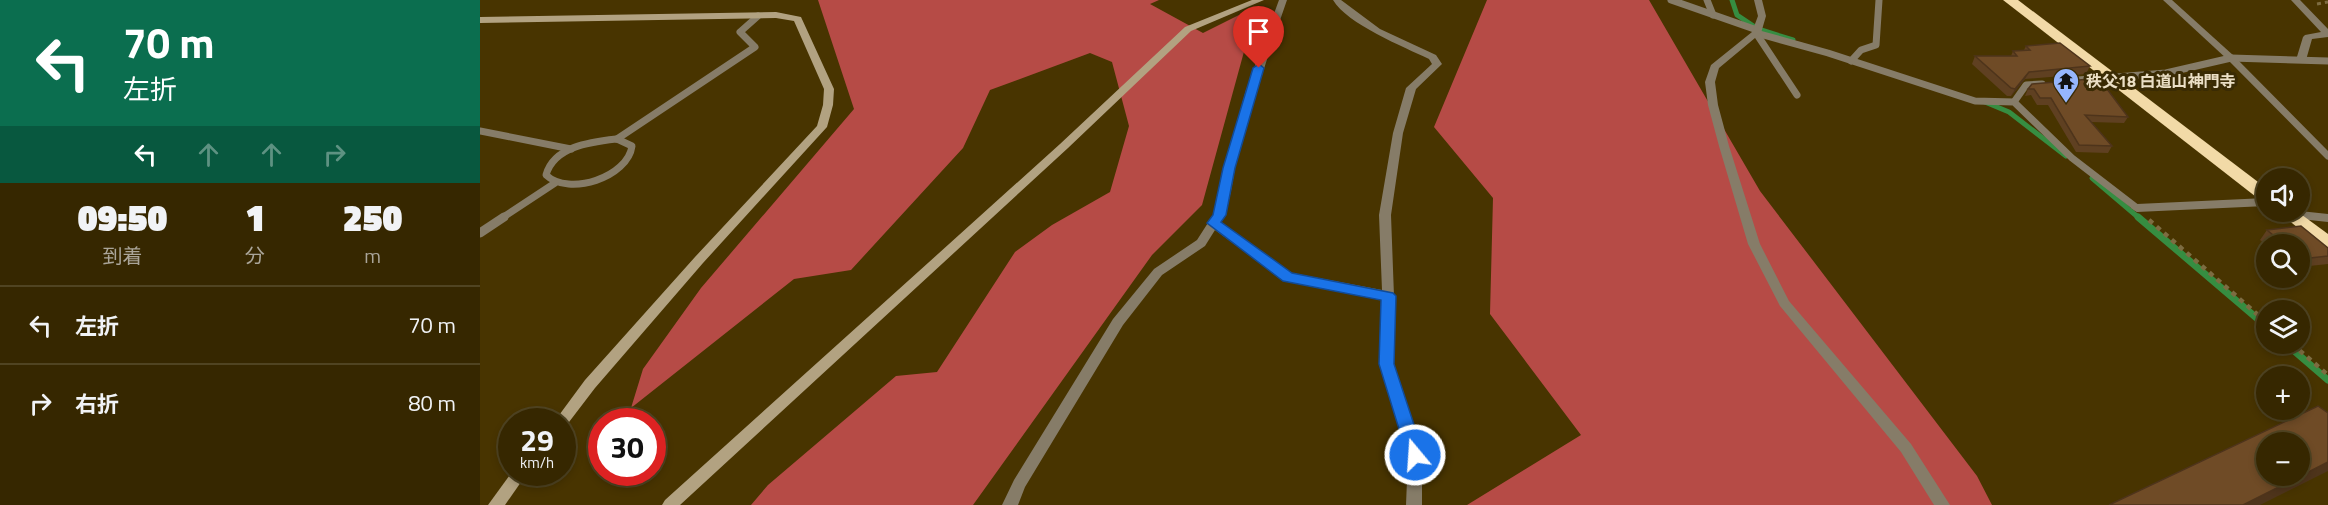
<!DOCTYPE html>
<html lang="ja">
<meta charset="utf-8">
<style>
body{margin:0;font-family:"Titillium Web","Noto Sans JP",sans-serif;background:#3d2f0a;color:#f1f3f6;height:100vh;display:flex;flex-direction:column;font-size:22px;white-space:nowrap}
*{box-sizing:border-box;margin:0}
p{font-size:20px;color:#aaa599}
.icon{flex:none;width:33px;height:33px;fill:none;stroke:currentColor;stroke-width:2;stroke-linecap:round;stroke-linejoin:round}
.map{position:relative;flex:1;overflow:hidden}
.side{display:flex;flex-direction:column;background:#362700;width:480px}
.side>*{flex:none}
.guide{background:#0b6e4f;color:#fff;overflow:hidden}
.controls{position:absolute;left:1776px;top:168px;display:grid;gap:12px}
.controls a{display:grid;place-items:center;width:54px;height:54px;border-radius:50%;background:#362700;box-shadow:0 3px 9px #0003,0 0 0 2px #504422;font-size:30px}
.speed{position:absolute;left:18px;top:408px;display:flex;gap:12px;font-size:30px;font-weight:700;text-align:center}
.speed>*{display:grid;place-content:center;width:78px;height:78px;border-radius:50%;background:#362700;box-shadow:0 3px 9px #0003,0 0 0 2px #504422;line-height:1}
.speed small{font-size:15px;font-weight:400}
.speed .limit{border:9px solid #d22;background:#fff;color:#111}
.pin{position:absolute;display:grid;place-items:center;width:51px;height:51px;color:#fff;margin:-62px -26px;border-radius:50% 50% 50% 0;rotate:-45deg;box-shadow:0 0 6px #0007}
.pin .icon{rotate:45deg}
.me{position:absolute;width:66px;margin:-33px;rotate:342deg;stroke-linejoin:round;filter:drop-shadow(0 0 4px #0008)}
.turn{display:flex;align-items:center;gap:21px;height:126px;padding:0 24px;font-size:27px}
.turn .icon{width:78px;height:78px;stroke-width:2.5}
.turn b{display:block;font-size:42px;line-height:51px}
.lanes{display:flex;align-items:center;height:57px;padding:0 24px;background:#0003;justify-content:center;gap:30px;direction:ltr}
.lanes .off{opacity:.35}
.eta{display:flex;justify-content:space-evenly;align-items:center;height:102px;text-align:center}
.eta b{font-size:36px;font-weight:800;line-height:42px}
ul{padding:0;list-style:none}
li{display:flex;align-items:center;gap:18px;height:78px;padding:0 24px;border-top:2px solid #504422}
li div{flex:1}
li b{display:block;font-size:22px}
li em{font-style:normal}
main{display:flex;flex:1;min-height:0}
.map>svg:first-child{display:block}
</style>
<main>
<section class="side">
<div class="guide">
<div class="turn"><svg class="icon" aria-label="left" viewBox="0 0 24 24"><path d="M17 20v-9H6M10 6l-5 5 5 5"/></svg><div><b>70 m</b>左折</div></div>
<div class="lanes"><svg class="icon" aria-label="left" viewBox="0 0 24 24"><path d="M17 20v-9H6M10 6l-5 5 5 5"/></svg><svg class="icon off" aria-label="ahead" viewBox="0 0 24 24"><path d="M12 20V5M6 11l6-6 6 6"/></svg><svg class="icon off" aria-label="ahead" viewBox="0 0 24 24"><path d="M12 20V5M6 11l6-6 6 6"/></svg><svg class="icon off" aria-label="right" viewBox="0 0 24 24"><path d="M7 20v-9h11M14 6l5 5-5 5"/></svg></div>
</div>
<div class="eta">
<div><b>09:50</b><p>到着</p></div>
<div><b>1</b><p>分</p></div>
<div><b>250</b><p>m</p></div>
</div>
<ul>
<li><svg class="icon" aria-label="left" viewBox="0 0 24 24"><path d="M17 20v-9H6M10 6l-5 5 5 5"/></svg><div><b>左折</b></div><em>70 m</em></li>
<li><svg class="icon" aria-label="right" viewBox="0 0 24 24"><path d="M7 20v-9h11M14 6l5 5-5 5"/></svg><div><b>右折</b></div><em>80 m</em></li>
</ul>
</section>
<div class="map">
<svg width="1848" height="505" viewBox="0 0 1848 505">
<rect width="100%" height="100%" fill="#483400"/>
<!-- forest -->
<g fill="#b64b46">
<polygon points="338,0 679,0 670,4 723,33 771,9 765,48 722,205 672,255 493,505 271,505 288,485 416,376 457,372 535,252 572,225 630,192 649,126 632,62 610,53 510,90 483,148 371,270 314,279 151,408 163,369 221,288 374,109"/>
<polygon points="1007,0 1169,0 1280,191 1497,476 1512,505 987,505 1101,435 1010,314 1013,198 954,127"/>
</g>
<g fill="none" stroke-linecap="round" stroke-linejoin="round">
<!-- stream-far1 -->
<g stroke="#368d41" stroke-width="5">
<polyline points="1252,0 1257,15 1278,29 1313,40"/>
<polyline points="1505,102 1529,112 1586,156"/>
<polyline points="1612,178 1659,218"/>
</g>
<!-- stream -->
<g stroke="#368d41" stroke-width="7">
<polyline points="1658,217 1786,326"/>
<polyline points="1806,344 1848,380"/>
</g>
<!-- path-far1 -->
<polyline stroke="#7d6c41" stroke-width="3" stroke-dasharray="4 4" stroke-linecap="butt" points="1837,4 1848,2"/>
<!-- path -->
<g stroke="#7d6c41" stroke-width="4.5" stroke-dasharray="5 5" stroke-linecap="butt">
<polyline points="1669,220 1786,322"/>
<polyline points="1812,344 1848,375"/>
</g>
<!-- lane-far1 -->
<g stroke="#867c68" stroke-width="7">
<polyline points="1191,0 1277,30"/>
<polyline points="1227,0 1233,15"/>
<polyline points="1276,33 1348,53 1495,101 1534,102 1592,158 1657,208"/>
<polyline points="1276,33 1317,95"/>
<polyline points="1751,58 1848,156"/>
<polyline points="1371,61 1381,50 1396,45 1399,0"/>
<polyline points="1598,80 1686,73 1751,58 1848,61"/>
<polyline points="1534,102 1546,85 1562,84"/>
<polyline points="0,131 91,149"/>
<path d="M137,139l15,7c-4,31 -63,51 -86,29 8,-29 45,-33 71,-36z"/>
<polyline points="137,139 275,47 260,32 278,16"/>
<polyline points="22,218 75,183"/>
</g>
<!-- lane -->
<polyline stroke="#867c68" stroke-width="9" points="0,233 24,217"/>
<!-- street -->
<g fill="#867c68" fill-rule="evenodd">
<path d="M799,0h8c-18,51 -34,102 -49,155 -6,21 -6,49 -18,67l72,51 90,17 -3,-75 14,-82 13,-45 26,-24 -3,-5c-25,-12 -82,-35 -96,-59h8l39,29 56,26 6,9 -26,25 -13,44 -12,82 3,81v68l28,91v50h-16l2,-50 -28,-91 2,-65 -98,-19 -69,-50 -10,16 -43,29 -39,50 -98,162 -7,18h-16l12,-25 99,-161 41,-50 43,-29 16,-25 11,-47 22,-78z"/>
<polygon points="1274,0 1282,0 1286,16 1281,33 1239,68 1235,82 1238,105 1249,146 1280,244 1309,301 1431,444 1470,505 1454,505 1421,452 1300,306 1268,244 1239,146 1228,105 1225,82 1231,65 1272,32 1278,16"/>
<polygon points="1683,0 1692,0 1754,56 1754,60 1748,60"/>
<polygon points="1811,0 1820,0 1848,29 1848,37 1832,39 1826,60 1821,63 1816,60 1823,37 1825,35 1841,32"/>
<polygon points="1786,198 1786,206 1657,212 1651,208 1657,204"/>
<polygon points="1820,211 1848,214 1848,222 1811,218 1805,214 1807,212"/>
</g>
<!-- secondary -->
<g fill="#b2a281" fill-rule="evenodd">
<polygon points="772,0 784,0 711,31 588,148 200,505 182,505 185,500 580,144 705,27"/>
<polygon points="296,12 321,17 354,89 353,105 347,127 223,263 115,388 86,426 82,427 82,422 74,422 105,380 215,257 337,126 343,105 344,89 314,21 296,18 0,23 0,17"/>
<polygon points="32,472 48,472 25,505 8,505"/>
</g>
<!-- highway -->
<g fill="#f2daa7" fill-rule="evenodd">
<polygon points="1523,0 1538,0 1786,188 1786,201 1780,200"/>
<polygon points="1798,212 1818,212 1848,234 1848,249 1842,247"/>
</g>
</g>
<!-- wall -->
<g fill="#5f4021">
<polygon points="1546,46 1610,66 1606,74 1545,79 1531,96 1527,96 1492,64 1495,56 1531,56 1533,51 1544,50"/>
<polygon points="1628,85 1626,88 1648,117 1644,123 1611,122 1632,146 1628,153 1596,152 1568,105 1557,105 1551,95 1545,96 1548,89"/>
<polygon points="1787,230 1848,248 1848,264 1820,267 1820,244 1786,245 1780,240"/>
</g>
<!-- shaded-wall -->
<g fill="#4e341b">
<polygon points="1549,72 1545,79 1531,96 1535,89"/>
<polygon points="1848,462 1848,471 1780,505 1763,505"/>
</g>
<!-- building -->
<g fill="#6f4b26" stroke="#4e341b" stroke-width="1.5" fill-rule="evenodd">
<polygon points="1580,43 1610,66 1549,72 1535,89 1531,88 1495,56 1537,56 1533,51 1550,50 1546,46"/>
<polygon points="1622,78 1628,85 1624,85 1648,117 1605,115 1632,146 1599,145 1571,98 1560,98 1554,89 1548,89 1552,84"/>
<polygon points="1821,226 1848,248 1848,256 1821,259 1820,257 1820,244 1804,244 1787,230"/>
<path d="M1838,406l10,7v49l-85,43h-134zM1786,442h34v34h-34z"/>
</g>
<!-- route -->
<polygon fill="#1a73e8" stroke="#114b97" stroke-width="1.5" points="779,64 784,68 755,168 746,215 741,222 812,273 913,293 916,296 914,364 944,455 941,460 935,462 929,460 927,455 899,364 901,300 803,281 727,223 733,215 743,168 773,68"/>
<!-- icons -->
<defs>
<g id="temple-pin" transform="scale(1.35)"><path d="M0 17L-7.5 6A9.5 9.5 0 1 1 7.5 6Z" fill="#96b6fd" stroke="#3a2b04"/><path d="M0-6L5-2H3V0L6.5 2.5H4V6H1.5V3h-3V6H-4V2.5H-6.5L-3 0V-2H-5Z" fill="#111"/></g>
</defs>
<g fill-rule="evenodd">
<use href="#temple-pin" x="1586" y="81"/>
</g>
<g text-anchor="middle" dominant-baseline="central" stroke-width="6" stroke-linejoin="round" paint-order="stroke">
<!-- poi labels -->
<g font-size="16" font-weight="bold" fill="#ebdfc6" stroke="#3a2b04" text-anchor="start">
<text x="1606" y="81">秩父18 白道山神門寺</text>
</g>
</g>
</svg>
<div class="controls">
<a><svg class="icon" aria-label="sound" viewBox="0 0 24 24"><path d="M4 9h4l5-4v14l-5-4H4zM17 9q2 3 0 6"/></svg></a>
<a><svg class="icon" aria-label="search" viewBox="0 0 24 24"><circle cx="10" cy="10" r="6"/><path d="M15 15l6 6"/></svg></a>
<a><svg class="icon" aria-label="layers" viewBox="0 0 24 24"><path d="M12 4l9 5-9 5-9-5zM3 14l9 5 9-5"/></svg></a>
<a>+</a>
<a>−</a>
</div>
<div class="speed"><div>29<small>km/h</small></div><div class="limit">30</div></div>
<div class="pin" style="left:779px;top:68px;background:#d93025"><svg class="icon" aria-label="arrive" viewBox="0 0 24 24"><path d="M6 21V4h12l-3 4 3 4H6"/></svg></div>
<svg class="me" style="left:935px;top:455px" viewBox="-20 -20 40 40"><circle r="17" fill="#1a73e8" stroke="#fff" stroke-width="3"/><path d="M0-11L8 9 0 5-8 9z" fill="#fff"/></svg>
</div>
</main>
